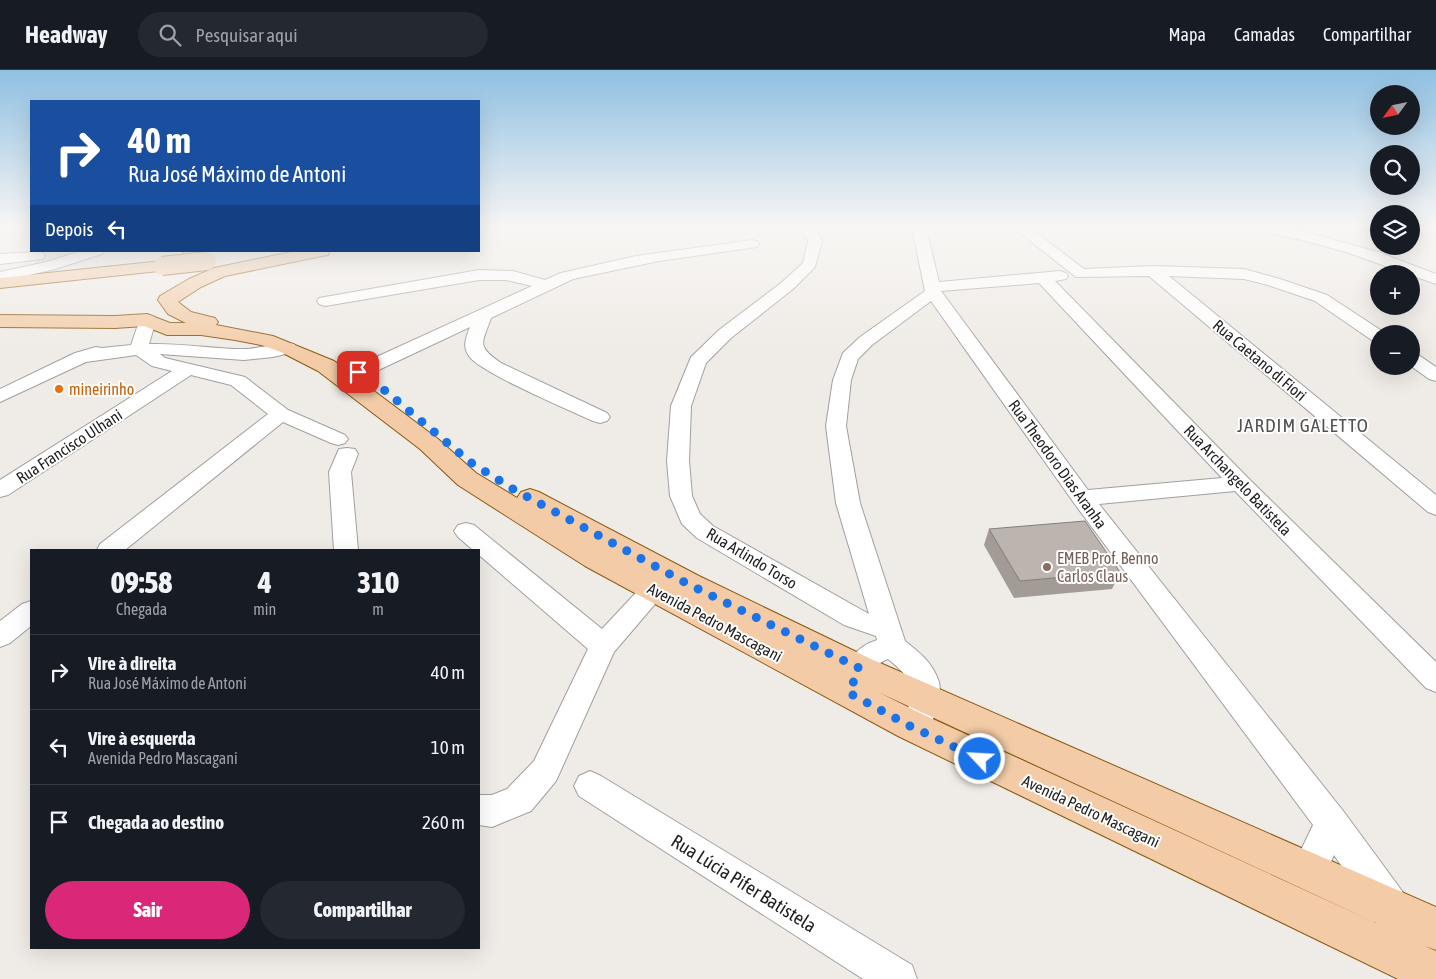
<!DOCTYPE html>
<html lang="pt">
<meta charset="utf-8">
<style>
body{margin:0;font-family:"Asap Condensed",sans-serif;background:#242831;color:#f1f3f6;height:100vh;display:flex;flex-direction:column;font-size:19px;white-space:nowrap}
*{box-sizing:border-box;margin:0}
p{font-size:16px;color:#9ea1a6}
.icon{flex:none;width:28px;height:28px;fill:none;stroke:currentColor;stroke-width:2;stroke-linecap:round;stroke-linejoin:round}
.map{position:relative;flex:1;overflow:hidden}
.side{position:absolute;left:30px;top:479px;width:450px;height:400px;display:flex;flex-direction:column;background:#171b24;border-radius:0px;box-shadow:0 5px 20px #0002}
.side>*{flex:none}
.top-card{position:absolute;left:30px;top:30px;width:450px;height:152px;border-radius:0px;box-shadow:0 5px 20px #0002;background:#1a4fa0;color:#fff;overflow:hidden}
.needle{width:32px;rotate:237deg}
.buttons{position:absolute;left:1370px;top:15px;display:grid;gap:10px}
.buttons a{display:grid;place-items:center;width:50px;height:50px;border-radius:50%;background:#171b24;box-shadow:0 5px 20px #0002;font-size:25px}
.pin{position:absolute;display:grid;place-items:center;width:42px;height:42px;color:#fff;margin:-21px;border-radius:10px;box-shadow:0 2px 8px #0006}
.me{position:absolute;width:55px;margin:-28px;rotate:295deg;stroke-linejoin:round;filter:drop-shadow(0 0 4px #0008)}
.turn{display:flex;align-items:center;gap:18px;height:105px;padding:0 15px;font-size:22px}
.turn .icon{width:65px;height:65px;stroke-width:2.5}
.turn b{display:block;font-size:35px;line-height:42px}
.then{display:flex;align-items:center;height:48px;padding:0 15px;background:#0003;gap:10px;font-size:19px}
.eta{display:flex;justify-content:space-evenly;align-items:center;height:85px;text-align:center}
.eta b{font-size:30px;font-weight:800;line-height:35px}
.button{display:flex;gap:10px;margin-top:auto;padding:10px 15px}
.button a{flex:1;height:58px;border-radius:30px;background:#db2777;color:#fff;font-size:20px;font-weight:800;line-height:58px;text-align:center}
.button a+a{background:#242831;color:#f1f3f6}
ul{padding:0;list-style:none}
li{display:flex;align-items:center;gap:15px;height:75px;padding:0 15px;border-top:1px solid #363941}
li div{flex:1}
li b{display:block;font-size:19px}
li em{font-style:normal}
header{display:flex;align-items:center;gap:30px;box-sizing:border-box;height:70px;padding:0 25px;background:#171b24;border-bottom:1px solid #363941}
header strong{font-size:24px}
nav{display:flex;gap:28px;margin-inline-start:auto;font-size:18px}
.search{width:350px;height:45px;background:#242831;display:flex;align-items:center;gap:12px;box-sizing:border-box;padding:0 18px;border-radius:28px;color:#9ea1a6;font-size:19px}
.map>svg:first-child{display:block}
</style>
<header>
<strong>Headway</strong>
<div class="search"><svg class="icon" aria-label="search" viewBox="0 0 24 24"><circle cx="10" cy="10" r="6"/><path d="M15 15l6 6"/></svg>Pesquisar aqui</div>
<nav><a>Mapa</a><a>Camadas</a><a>Compartilhar</a></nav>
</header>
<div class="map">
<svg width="1436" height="909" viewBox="0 0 1436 909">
<rect width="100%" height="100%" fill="#efebe6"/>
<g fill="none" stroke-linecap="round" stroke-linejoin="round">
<!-- minor casing -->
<g stroke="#a0a0a0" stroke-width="2">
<g id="minor">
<path d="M802,158h14l6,13 -7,26 -22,22 -62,49 -25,25 -15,43 -2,55 3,35 8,18 13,12 156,88 -33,-111 -10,-77 7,-46 10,-27 17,-16 65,-46 -13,-63h14l13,54 121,-11 6,2 2,3 -2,3 -11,2 193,197 188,184v30l-10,-4 -191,-197 -136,13 245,308 58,79 5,13 -5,13 -13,5 -13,-5 -42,-62 -13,28 -12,5 -12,-5 -6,-12 22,-46 -239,-322 -143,-202 -59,44 -14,14 -7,21 -5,46 14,77 45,138c14,11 28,22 34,41 4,17 -7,55 -29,56 -3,0 -8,-3 -11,-4l-4,-9c3,-8 10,-12 14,-19 10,-21 -7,-36 -21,-47 -15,5 -19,20 -26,33l-10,4 -10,-4 -4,-8c8,-21 17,-37 39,-44l-1,-4 -32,-11 -147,-87 -15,-14 -12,-28 -3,-35 4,-55 20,-49 28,-27 62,-47 22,-20 5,-22zM1039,213l183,195 -134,12 -147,-199z"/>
<polygon points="1014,158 1030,158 1084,199 1153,196 1244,199 1280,209 1327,225 1385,263 1379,264 1379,272 1373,271 1315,231 1268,215 1244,209 1169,206 1436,425 1436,445 1428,442 1149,206 1076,207"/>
<polygon points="1256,158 1288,158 1313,164 1378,182 1436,204 1436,214 1346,182 1306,171 1258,161"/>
<path d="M752,170l5,1 2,3 -2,3 -98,14 -86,18 -82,39c-9,26 -15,28 10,45l106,50 3,4 -3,4 -7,2 -7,-2c-22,-10 -114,-49 -124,-65 -7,-10 -3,-18 1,-29l-119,56 -7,2 -7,-2 -2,-4 2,-4 195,-89 -26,-6h-27l-154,26 -6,-2 -2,-3 2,-3 160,-28 34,1 32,9 16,-7 75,-17z"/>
<polygon points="81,181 104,181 102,184 55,199 0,212 0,202 46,192"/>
<polygon points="38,182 43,183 45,186 43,189 0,194 0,184"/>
<path d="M147,245l6,1 3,4 -7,24c32,-1 63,5 95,5 15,0 39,-8 50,-5l3,4 -3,4 -21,5 -29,3 -84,-6 5,4 80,19 43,33 57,25 3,4 -3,4 -7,2 -7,-2 -48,-21 -158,128h-28l3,-6 168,-130 -37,-29 -40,-10 -183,120 -8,2v-17l172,-109 -20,-5 -16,-11 -50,7 -86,40v-13l75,-36 21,-6 6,1 29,-3 10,-29z"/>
<polygon points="1411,283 1417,284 1436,297 1436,311 1429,309 1411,296"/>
<polygon points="347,378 355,379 358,384 351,402 358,480 334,480 329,402 339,379"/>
<polygon points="466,453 474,455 602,559 645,513 654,511 663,513 667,520 614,582 556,711 531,741 492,757 479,755 479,725 492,725 507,719 534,691 588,579 479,485 479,480 473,480 458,467 454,461 458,455"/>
<polygon points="31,531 31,556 10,573 0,577 0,551 22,534"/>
<polygon points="590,701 601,706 912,895 917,909 863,909 579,726 574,716 579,706"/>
</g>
</g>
<!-- major casing -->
<g stroke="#8b580f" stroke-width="2">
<g id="major">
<path d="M185,181h22c-4,7 -13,9 -21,7l-3,-4z"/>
<path d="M296,181h34l-2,4 -6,1 -97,20 -24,11 -23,15 13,10 24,6 3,4 -2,3 57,11 61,25 104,78 38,34 41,25 4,-6 9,-3 9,3 160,84 172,83 565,248v43l-11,-4 11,5v28h-38l-500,-243 -313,-170 -127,-81 -38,-36 -102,-78 -37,-19 -20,-7 -26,-5 -34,-5h-34l-23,-9 -29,2 -115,-1v-12l115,1 32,-2 23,9h16l-18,-9 -10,-14 2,-4 29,-17 25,-11zM878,622l498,231 -454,-209z"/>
<polygon points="162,191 168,192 171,196 168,200 0,218 0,208"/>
</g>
</g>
<!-- minor -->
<use href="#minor" fill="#fff" fill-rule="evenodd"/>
<!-- major -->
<use href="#major" fill="#f3cca7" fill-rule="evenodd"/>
<!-- major-bridge casing -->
<g stroke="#8b580f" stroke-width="20" stroke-linecap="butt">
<polyline id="major-bridge" points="162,196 207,191"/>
</g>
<!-- major-bridge -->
<use href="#major-bridge" stroke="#f3cca7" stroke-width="18"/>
</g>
<!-- wall -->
<polygon fill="#a29b96" points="989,459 1120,502 1112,519 1014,528 984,475"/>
<!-- building -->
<polygon fill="#bcb4af" stroke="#847e7a" points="1085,451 1120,502 1020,511 989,459"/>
<!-- sky -->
<linearGradient id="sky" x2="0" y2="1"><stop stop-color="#8fc0e2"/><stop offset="0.55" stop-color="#f8f6f4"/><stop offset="1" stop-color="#f8f6f4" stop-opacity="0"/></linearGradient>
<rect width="1436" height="285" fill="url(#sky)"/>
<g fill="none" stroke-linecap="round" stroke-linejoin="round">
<!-- route -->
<polyline stroke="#1a73e8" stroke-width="9" stroke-dasharray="0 16.2" points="358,302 383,319 470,392 513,419 688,514 859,598 849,623 910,656 980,689"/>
</g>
<!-- markers -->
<circle fill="#e8710a" stroke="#fff" stroke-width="2" cx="59" cy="319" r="5"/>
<circle fill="#8d6e63" stroke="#fff" stroke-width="2" cx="1047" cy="497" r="5"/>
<g text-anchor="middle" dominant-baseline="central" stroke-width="4" stroke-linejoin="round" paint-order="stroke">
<!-- street labels -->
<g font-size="16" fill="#1f1f1f" stroke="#fff">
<text transform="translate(1260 290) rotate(40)">Rua Caetano di Fiori</text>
<text transform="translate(69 376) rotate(-33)">Rua Francisco Ulhani</text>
<text transform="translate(1058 394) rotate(54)">Rua Theodoro Dias Aranha</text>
<text transform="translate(1238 410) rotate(46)">Rua Archangelo Batistela</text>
<text transform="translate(752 488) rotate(31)">Rua Arlindo Torso</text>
<text transform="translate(715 552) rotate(28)">Avenida Pedro Mascagani</text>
<text transform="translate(1091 741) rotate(25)">Avenida Pedro Mascagani</text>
</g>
<!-- food labels -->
<g font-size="16" fill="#c56008" stroke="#fff" text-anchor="start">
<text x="69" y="319">mineirinho</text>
</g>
<!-- education labels -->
<g font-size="16" fill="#785e54" stroke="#fff" text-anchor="start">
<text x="1057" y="488">EMEB Prof. Benno<tspan x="1057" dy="18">Carlos Claus</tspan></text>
</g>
<!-- quarter labels -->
<g font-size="19" letter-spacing="1" fill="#525252" stroke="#fff">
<text x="1303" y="355">JARDIM GALETTO</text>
</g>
<!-- near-street labels -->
<g font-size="19" fill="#1f1f1f" stroke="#fff">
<text transform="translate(744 813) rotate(32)">Rua Lúcia Pifer Batistela</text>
</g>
</g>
</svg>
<div class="buttons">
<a><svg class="needle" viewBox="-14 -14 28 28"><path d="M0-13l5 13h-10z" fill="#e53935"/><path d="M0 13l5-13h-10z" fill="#9ea1a6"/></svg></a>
<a><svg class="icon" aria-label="search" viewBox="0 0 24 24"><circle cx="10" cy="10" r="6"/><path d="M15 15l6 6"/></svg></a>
<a><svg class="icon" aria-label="layers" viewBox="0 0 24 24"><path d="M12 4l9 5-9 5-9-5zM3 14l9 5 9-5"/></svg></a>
<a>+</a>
<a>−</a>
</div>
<div class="pin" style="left:358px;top:302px;background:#d93025"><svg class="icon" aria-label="arrive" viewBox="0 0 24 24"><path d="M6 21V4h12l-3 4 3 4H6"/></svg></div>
<svg class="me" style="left:980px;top:689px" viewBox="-20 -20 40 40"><circle r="17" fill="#1a73e8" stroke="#fff" stroke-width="3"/><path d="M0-11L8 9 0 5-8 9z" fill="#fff"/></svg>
<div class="top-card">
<div class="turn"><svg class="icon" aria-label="right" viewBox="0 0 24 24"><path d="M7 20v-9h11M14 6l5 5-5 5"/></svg><div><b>40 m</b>Rua José Máximo de Antoni</div></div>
<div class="then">Depois<svg class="icon" aria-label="left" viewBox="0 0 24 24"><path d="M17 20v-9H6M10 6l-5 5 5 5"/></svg></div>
</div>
<section class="side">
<div class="eta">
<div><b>09:58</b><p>Chegada</p></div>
<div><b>4</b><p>min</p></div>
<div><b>310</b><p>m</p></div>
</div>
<ul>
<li><svg class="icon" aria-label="right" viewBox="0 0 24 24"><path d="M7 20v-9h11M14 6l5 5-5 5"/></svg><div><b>Vire à direita</b><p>Rua José Máximo de Antoni</p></div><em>40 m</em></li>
<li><svg class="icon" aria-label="left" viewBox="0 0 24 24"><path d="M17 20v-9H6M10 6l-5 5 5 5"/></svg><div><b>Vire à esquerda</b><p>Avenida Pedro Mascagani</p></div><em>10 m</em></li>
<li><svg class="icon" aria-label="arrive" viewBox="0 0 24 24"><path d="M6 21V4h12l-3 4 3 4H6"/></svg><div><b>Chegada ao destino</b></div><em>260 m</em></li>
</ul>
<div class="button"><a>Sair</a><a>Compartilhar</a></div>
</section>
</div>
